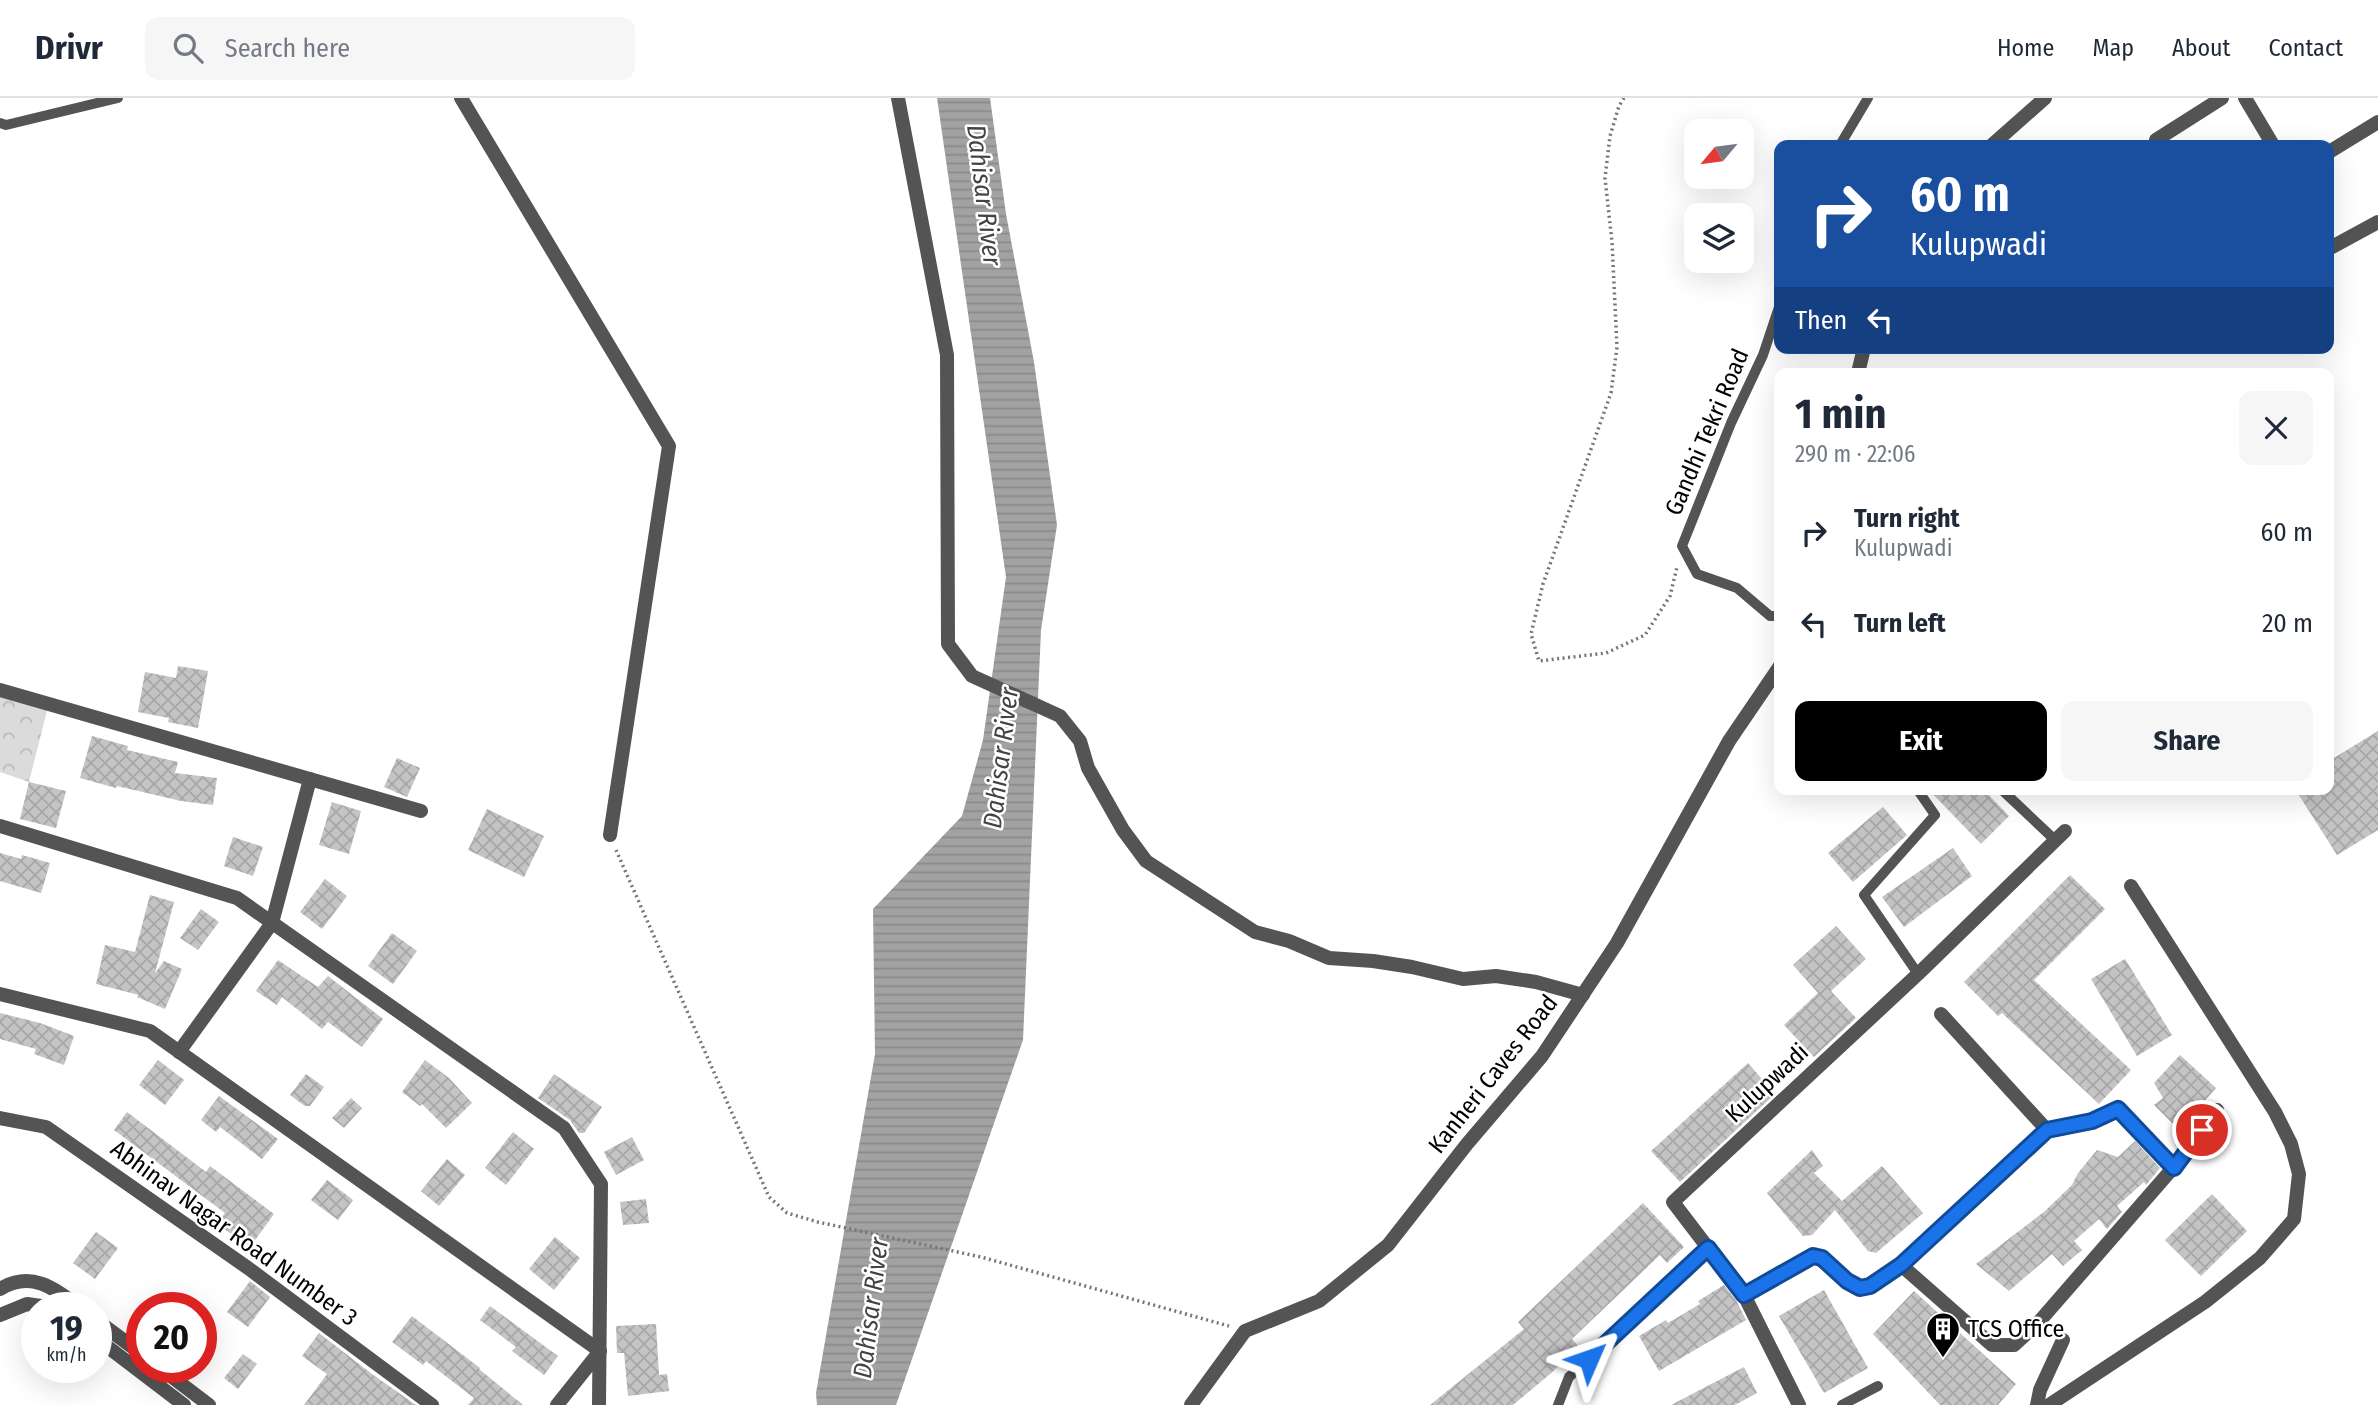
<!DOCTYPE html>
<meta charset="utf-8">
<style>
body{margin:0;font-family:"Fira Sans Condensed",sans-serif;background:#f6f6f7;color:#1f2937;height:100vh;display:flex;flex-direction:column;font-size:26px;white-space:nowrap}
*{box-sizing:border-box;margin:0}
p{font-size:23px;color:#747a83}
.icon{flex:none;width:38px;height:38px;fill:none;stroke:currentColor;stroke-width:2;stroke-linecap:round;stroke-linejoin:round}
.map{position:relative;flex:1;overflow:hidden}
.drawer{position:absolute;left:1774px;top:270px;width:560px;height:427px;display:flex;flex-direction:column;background:#fff;border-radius:14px;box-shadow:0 7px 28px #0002}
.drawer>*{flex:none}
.banner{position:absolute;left:1774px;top:42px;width:560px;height:214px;border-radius:14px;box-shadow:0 7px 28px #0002;background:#1a4fa0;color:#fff;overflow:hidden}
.needle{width:46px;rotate:241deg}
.controls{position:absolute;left:1684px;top:21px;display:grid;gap:14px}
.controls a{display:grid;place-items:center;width:70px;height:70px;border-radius:14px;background:#fff;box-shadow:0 7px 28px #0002;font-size:35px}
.speed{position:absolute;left:21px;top:1194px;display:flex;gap:14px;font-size:35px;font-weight:700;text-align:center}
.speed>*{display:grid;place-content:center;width:91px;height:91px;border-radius:50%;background:#fff;box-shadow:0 7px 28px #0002;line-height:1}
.speed small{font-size:18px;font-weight:400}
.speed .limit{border:10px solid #d22;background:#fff;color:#111}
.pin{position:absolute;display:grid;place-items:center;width:60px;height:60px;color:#fff;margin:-30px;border:4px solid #fff;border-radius:50%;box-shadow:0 2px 7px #0007}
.me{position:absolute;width:77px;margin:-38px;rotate:47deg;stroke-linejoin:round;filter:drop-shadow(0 0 5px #0008)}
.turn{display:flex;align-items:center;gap:24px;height:147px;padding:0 21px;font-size:32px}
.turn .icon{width:91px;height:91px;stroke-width:2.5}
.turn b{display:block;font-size:49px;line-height:60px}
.then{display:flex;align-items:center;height:66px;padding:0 21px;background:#0003;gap:14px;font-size:26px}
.round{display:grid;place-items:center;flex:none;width:74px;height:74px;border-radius:14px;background:#f6f6f7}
.headline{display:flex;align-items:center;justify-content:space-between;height:119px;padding:0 21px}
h1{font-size:42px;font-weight:700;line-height:52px}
.action{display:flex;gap:14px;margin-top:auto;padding:14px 21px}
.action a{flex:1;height:80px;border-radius:14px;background:#000;color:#fff;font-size:28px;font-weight:700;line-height:80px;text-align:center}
.action a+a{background:#f6f6f7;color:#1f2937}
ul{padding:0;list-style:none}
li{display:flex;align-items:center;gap:21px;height:91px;padding:0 21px}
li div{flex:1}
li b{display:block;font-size:26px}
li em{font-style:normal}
header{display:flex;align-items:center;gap:42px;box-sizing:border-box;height:98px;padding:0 35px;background:#fff;border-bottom:2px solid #e0e1e3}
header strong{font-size:33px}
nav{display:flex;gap:38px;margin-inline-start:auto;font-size:24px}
.search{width:490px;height:63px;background:#f6f6f7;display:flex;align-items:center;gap:18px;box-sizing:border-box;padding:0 24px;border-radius:14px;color:#747a83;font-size:26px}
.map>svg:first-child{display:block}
</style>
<header>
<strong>Drivr</strong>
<div class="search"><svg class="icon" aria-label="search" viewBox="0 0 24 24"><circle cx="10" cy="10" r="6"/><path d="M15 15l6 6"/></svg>Search here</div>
<nav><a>Home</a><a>Map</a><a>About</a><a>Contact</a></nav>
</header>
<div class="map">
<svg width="2378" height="1307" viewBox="0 0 2378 1307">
<defs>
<pattern id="forest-crowns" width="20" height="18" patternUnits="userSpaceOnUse" patternTransform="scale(1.75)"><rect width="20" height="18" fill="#dbdbdb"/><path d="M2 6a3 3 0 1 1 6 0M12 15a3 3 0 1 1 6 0" fill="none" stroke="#bababa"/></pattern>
<pattern id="water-rules" width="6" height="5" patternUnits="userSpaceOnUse" patternTransform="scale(1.75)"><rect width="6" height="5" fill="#a2a2a2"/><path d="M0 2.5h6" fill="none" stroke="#8a8a8a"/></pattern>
<pattern id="building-cross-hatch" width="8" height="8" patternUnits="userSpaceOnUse" patternTransform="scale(1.75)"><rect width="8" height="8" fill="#c4c4c4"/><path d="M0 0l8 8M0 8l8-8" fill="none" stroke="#a7a7a7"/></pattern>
</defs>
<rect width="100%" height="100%" fill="#fff"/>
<!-- forest -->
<polygon fill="url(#forest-crowns)" points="0,592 49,605 29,684 0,674"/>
<!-- water -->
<polygon fill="url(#water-rules)" points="937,0 990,0 1006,116 1034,264 1057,427 1041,532 1023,942 896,1307 817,1307 816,1295 875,956 873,811 962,718 983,642 1006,479"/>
<!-- building -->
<g fill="url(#building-cross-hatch)">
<polygon points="178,568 208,573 198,630 168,624 169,620 138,614 145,574 176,580"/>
<polygon points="2378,633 2378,732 2337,757 2295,691 2329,691 2329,663"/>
<polygon points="92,638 128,648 127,652 178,664 175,675 217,680 213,707 181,703 117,688 116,690 80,680"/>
<polygon points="397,660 420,670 407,699 384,689"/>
<polygon points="29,684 66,693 56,730 20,721"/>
<polygon points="1928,691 1983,691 2009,718 1981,746"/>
<polygon points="332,704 361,713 349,756 319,747"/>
<polygon points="1883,709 1907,737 1853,784 1828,755"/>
<polygon points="487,711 544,738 524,779 468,752"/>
<polygon points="233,739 263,749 253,778 224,768"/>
<polygon points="1953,750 1972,778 1904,829 1882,799"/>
<polygon points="0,755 21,761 22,757 50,765 41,795 0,783"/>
<polygon points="2070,777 2105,811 2034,882 2131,972 2099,1006 2002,915 1998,918 1964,884"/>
<polygon points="325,781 347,798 322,831 300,814"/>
<polygon points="150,797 174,804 155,875 164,863 182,871 165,911 137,899 139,897 96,886 105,847 135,854"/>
<polygon points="201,811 219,824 198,852 180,840"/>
<polygon points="1836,828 1866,861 1831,893 1856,920 1814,959 1784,927 1818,895 1793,867"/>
<polygon points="392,835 417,853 393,886 368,868"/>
<polygon points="2125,861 2172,937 2137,958 2091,881"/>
<polygon points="278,862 318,889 328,878 383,921 362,949 328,924 322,931 282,899 277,907 256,893"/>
<polygon points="0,915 40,925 74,938 64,967 34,956 36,951 0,941"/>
<polygon points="2180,957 2216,990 2179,1032 2154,1007 2163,1000 2154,985"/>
<polygon points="158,962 184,982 165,1007 139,987"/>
<polygon points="425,962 449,980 472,1005 446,1030 422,1006 420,1008 402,994"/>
<polygon points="1748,965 1775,996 1680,1084 1651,1053"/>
<polygon points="306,976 324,989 310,1008 305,1008 290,997"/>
<polygon points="554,976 602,1009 584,1035 579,1035 570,1022 538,1000"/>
<polygon points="219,998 278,1041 262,1061 220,1029 216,1034 201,1022"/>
<polygon points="351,1000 362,1010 344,1030 332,1020"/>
<polygon points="127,1014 206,1074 210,1068 274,1116 250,1149 217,1126 225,1115 114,1032"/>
<polygon points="513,1034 534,1051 506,1087 485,1070"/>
<polygon points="632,1039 644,1062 616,1077 604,1054"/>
<polygon points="2135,1043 2160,1070 2146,1087 2144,1084 2117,1108 2122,1114 2107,1131 2099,1121 2074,1143 2082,1152 2063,1168 2052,1156 2009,1193 1976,1166 2045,1113 2072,1087 2078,1075 2097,1052 2118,1059"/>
<polygon points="1812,1052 1823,1068 1814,1075 1842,1103 1882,1068 1923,1115 1876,1155 1868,1153 1835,1112 1812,1137 1803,1138 1767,1095"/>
<polygon points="447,1061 465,1077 439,1108 421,1093"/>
<polygon points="327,1082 353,1102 338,1122 311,1102"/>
<polygon points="2212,1096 2247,1133 2201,1178 2165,1142"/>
<polygon points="646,1101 649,1125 623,1127 620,1104"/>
<polygon points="1643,1105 1684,1149 1667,1165 1660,1157 1572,1241 1579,1249 1549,1277 1513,1307 1430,1307 1524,1231 1518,1224"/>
<polygon points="96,1134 118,1150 95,1181 73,1165"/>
<polygon points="555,1139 580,1160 554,1192 529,1171"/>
<polygon points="250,1183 270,1199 248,1229 227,1214"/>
<polygon points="1724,1187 1736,1202 1746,1222 1659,1273 1639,1238 1666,1222 1668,1225 1700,1206 1698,1203"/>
<polygon points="1824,1192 1868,1270 1824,1295 1779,1218"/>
<polygon points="1914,1193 2016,1286 1998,1307 1940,1307 1873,1236"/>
<polygon points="490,1208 558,1258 544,1277 512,1253 516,1249 480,1222"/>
<polygon points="412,1218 480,1270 479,1271 523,1307 468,1307 474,1300 426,1263 423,1267 392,1244"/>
<polygon points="656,1226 659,1277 667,1276 669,1293 628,1298 624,1255 617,1255 616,1228"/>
<polygon points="319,1235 372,1276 416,1307 304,1307 327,1276 302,1258"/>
<polygon points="243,1256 257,1266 238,1291 224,1280"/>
<polygon points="1744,1269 1757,1295 1735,1307 1671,1307"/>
</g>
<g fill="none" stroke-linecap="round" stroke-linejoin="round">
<!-- path -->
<g stroke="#767676" stroke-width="3.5" stroke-dasharray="2 3.5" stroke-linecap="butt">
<polyline points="1624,0 1619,8 1610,38 1605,80 1612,144 1617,249 1611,295 1543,486 1531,536 1539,563 1606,555 1645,537 1670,498 1677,469"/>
<polyline points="616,752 769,1099 787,1115 818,1124 981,1159 1229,1228"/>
</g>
<!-- service -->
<g stroke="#545454" stroke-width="10">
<polyline points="0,25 6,27 118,0"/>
<polyline points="1840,47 1868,0"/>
<polyline points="1780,206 1763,257 1731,325 1682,448 1697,476 1737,490 1770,518 1780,518"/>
<polyline points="1917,691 1935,717 1864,797 1918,876"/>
<polyline points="2001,691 2055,742"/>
<polyline points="1558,1307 1569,1279 1708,1150"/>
<polyline points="1842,1307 1878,1288"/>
</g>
<!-- minor -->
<g stroke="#545454" stroke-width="14">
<polyline points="461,0 669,348 610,737"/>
<polyline points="898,0 947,257 948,546 972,578 1060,618 1080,643 1088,670 1123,732 1146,763 1255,834 1289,843 1329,860 1373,863 1412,869 1463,881 1496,878 1536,884 1583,897"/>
<polyline points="2245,0 2273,47"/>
<polyline points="2156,42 2222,0"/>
<polyline points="1992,47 2045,0"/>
<polyline points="2329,54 2378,24"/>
<polyline points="2329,145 2332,149 2378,124"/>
<polyline points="1858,275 1864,250"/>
<polyline points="0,592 421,713"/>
<polyline points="0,728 237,800 564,1030 601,1086 599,1307"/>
<polyline points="0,896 150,933 600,1253 557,1307"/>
<polyline points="179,954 272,825 310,681"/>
<polyline points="0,1020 46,1029 248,1170 432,1307"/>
<polyline points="2047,1032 2092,1023 2118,1011 2173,1070"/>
<polyline points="1901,1167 2047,1032 1941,916"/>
<path d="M1744,1197l69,-39c17,5 38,37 56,30 11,-4 22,-15 32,-21l91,80h22l24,-22 135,-155 44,-58"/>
<polyline points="1191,1307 1245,1233 1319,1203 1388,1147 1467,1046 1542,958 1617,845 1729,643 1780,568"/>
<polyline points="1799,1307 1744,1197 1673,1104 1918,876 2065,733"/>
<polyline points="2037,1307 2040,1292 2063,1242"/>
<polyline points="2049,1307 2205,1204 2260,1160 2294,1121 2299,1076 2291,1046 2275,1014 2131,788"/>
</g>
<!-- tertiary -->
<g stroke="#545454" stroke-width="14">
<path d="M0,1191c31,-19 54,-1 79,18"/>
<polyline points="0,1217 27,1206 48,1209"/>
<polyline points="96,1222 142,1256"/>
<polyline points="96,1240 184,1307"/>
<polyline points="159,1269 209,1307"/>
</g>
</g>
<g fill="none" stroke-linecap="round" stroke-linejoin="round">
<!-- route casing -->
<g stroke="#114b97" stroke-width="18">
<polyline id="route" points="1589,1261 1708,1150 1744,1197 1813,1158 1822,1160 1847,1183 1860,1190 1870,1188 1901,1167 2047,1032 2092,1023 2118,1011 2174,1070 2202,1032"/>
</g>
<!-- route -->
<use href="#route" stroke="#1a73e8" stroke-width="12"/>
</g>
<!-- icons -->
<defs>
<g id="building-pin" transform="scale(1.75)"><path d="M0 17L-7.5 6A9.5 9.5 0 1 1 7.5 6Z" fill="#000" stroke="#fff"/><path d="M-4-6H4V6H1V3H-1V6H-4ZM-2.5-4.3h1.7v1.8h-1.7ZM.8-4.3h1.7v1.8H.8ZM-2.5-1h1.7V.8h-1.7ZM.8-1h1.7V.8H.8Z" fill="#fff"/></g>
</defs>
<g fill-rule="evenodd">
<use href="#building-pin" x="1943" y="1231"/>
</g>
<g text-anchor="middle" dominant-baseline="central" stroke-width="5" stroke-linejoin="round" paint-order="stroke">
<!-- street labels -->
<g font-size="24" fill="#000" stroke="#fff">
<text transform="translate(1707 334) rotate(-67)">Gandhi Tekri Road</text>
<text transform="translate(1493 976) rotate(-52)">Kanheri Caves Road</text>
<text transform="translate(1767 985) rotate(-43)">Kulupwadi</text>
<text transform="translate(234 1135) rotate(36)">Abhinav Nagar Road Number 3</text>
</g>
<!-- poi labels -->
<g font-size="24" fill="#000" stroke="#fff" text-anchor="start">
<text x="1968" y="1231">TCS Office</text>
</g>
<!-- water labels -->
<g font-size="26" font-style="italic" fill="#434343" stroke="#fff">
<text transform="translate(984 97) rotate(83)">Dahisar River</text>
<text transform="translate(1001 660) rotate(-83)">Dahisar River</text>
<text transform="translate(871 1210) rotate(-83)">Dahisar River</text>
</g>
</g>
</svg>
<div class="controls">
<a><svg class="needle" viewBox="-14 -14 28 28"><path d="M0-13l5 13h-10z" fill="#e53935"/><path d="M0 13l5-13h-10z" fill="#747a83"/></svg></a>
<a><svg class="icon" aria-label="layers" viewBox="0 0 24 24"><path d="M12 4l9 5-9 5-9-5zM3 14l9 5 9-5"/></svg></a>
</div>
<div class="speed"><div>19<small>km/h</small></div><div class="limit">20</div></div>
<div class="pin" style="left:2202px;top:1032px;background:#d93025"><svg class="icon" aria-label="arrive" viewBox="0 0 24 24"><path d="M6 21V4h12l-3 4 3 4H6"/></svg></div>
<svg class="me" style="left:1589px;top:1261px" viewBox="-20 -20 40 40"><path d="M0-17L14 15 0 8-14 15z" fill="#1a73e8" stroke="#fff" stroke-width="4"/></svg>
<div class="banner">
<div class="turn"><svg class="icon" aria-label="right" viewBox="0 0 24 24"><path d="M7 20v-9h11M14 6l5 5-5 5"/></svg><div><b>60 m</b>Kulupwadi</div></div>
<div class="then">Then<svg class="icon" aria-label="left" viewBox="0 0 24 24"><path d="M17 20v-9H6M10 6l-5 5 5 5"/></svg></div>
</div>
<section class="drawer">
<div class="headline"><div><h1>1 min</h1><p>290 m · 22:06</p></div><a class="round"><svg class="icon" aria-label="close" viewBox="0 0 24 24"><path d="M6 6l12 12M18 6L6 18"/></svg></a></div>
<ul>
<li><svg class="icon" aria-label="right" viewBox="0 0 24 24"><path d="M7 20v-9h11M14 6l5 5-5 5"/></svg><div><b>Turn right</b><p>Kulupwadi</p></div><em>60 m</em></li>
<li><svg class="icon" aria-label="left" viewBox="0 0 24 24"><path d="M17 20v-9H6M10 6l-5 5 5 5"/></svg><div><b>Turn left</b></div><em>20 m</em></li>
</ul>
<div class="action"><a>Exit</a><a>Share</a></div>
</section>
</div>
